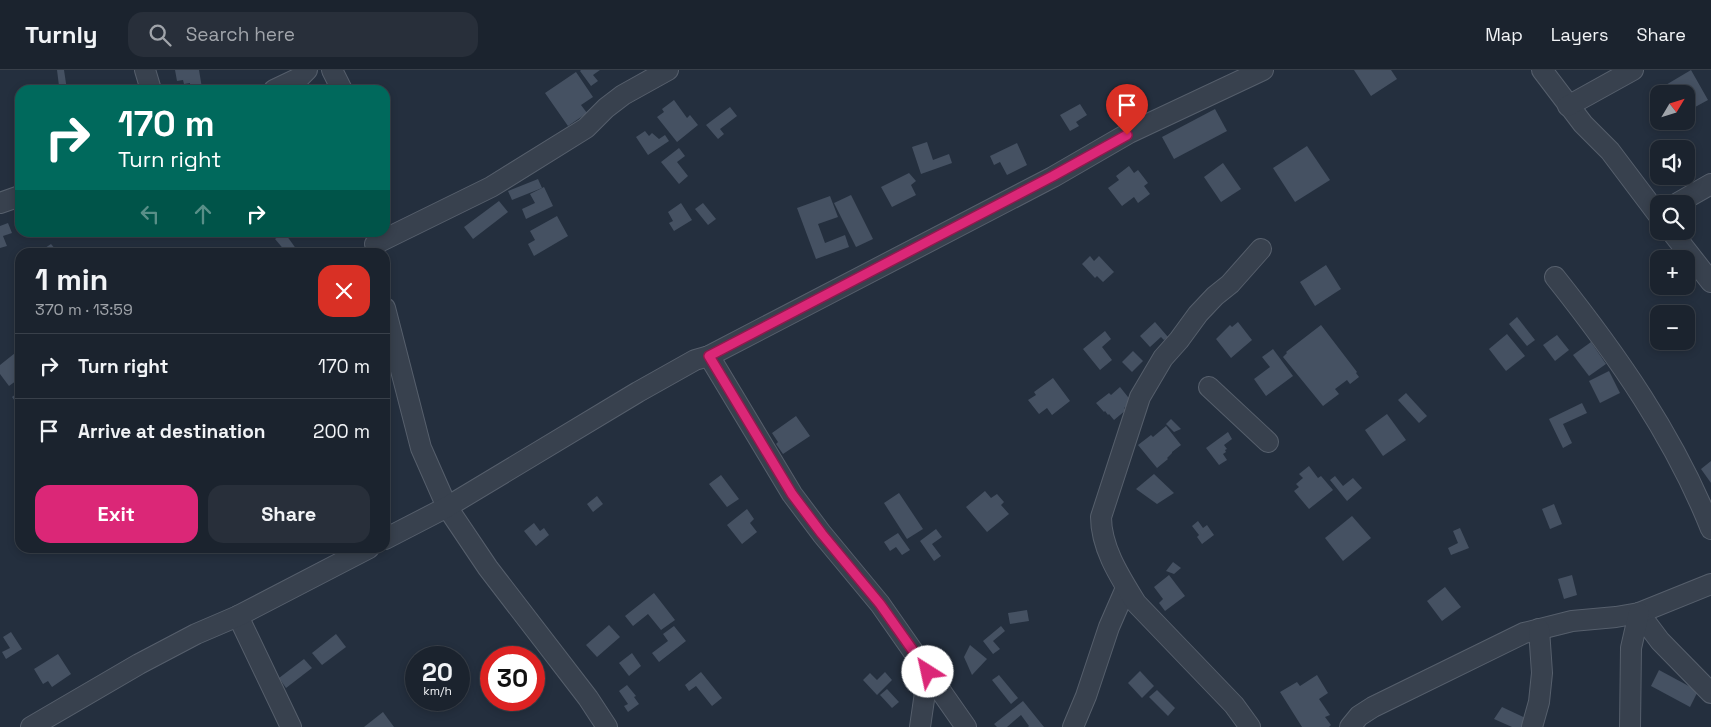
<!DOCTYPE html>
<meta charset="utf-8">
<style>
body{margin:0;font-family:"Space Grotesk",sans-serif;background:#282f3a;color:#f1f3f6;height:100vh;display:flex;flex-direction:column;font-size:19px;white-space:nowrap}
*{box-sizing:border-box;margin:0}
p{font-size:16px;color:#a0a4aa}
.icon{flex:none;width:28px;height:28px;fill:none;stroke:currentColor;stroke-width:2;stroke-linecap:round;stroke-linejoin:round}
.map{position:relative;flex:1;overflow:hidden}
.details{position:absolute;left:15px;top:178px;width:375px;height:305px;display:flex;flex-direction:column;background:#1b232e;border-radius:15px;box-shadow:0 2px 8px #0003,0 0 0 1px #39404a}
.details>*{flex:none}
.guide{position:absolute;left:15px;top:15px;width:375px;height:152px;border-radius:15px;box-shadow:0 2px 8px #0003,0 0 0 1px #39404a;background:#00695c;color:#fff;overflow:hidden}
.needle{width:32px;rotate:52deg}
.controls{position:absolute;left:1650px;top:15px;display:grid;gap:10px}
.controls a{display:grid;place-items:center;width:45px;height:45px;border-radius:10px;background:#1b232e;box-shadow:0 2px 8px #0003,0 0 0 1px #39404a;font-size:25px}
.speed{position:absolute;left:405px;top:576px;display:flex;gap:10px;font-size:25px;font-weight:700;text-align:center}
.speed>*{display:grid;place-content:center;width:65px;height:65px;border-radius:50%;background:#1b232e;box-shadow:0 2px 8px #0003,0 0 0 1px #39404a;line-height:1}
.speed small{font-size:12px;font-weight:400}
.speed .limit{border:8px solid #d22;background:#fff;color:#111}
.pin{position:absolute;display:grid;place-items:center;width:42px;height:42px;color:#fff;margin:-51px -21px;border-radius:50% 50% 50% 0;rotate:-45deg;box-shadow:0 0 5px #0007}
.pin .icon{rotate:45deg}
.me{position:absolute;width:55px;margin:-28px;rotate:325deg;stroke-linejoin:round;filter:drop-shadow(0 0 4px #0008)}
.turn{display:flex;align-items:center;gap:18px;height:105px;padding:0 20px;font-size:22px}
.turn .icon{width:65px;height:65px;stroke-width:2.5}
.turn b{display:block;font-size:35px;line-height:42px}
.lanes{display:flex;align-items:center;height:48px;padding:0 20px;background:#0003;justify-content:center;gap:25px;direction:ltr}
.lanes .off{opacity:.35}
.round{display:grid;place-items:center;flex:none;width:52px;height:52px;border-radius:15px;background:#282f3a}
.head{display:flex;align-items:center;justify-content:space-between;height:85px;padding:0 20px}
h1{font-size:30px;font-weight:800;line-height:38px}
.button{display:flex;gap:10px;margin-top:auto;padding:10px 20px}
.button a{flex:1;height:58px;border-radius:15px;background:#db2777;color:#fff;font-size:20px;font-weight:800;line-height:58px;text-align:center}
.button a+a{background:#282f3a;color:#f1f3f6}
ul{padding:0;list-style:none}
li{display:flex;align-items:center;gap:15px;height:65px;padding:0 20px;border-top:1px solid #39404a}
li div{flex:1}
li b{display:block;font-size:19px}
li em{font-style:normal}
header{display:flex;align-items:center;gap:30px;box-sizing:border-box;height:70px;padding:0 25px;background:#1b232e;border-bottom:1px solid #39404a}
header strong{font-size:24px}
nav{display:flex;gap:28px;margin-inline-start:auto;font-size:18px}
.search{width:350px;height:45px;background:#282f3a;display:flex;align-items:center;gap:12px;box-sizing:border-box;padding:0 18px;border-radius:15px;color:#a0a4aa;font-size:19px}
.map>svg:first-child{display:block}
</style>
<header>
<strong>Turnly</strong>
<div class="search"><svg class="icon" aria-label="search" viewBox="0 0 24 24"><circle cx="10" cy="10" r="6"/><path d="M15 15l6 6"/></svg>Search here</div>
<nav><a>Map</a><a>Layers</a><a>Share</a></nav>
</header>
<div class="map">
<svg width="1711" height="657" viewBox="0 0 1711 657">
<rect width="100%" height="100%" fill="#242f3e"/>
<!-- building -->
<g fill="#455162">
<polygon points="57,0 64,0 67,20 41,20 59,16"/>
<polygon points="175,0 199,0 202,18 194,19 194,14 190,15 190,13 184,14 183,10 177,11"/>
<polygon points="581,0 600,0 593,5 598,11 591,16 580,1"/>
<polygon points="1354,0 1391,0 1397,9 1371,26"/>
<polygon points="1691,0 1708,30 1686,42 1686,24 1662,24 1659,19"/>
<polygon points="576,2 593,27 581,35 587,43 568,56 545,23"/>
<polygon points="674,30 687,48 690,45 698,55 677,72 657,47 664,42 662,39"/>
<polygon points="1080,34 1087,45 1076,52 1079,56 1070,61 1060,45"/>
<polygon points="730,37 737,46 720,59 724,64 718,69 706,55"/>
<polygon points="1215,39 1227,61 1174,89 1162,67"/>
<polygon points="645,61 649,66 652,63 659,69 665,65 669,71 648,85 636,67"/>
<polygon points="927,72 933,90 949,84 952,93 921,104 912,77"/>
<polygon points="1017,73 1027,95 1007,105 1000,92 994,95 990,86"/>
<polygon points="1307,76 1330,110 1295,132 1273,98"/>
<polygon points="679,78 685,86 677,92 688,106 679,114 661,92"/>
<polygon points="1223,93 1241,119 1221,132 1204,107"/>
<polygon points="1129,96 1134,103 1138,100 1148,113 1144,116 1150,124 1138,133 1134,127 1122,136 1108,118 1119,110 1116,106"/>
<polygon points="909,103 916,111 911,115 916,125 892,137 881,117"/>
<polygon points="538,109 542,118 512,130 508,121"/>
<polygon points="544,117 553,136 526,149 522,139 535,133 530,124"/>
<polygon points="851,125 873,169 856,177 834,133"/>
<polygon points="830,126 838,147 818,154 825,173 845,165 849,177 816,189 797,138"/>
<polygon points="499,131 508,142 473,169 464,157"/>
<polygon points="681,133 692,150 674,161 669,153 673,151 668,142"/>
<polygon points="703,133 716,149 708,155 695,139"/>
<polygon points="557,146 568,166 534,186 528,174 535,170 530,161"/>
<polygon points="8,153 12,163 3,166 7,176 0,178 0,156"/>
<polygon points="284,162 297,180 295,182 286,182 275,169"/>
<polygon points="51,174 56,180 53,182 39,182"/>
<polygon points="1090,186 1094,191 1099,186 1114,202 1103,212 1097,206 1095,208 1082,194"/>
<polygon points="1326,195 1341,219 1315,236 1300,212"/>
<polygon points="1517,247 1535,270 1527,276 1509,254"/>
<polygon points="1155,252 1168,267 1164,270 1161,267 1150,277 1140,266"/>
<polygon points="1238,252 1252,270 1231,288 1216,269 1230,255 1232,257"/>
<polygon points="1321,255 1357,302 1356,303 1359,307 1350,314 1347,310 1335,319 1339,324 1323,336 1283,287 1287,283 1286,282"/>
<polygon points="1105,261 1111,269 1102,277 1112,290 1100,300 1083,279"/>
<polygon points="1507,264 1525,286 1506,301 1489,279"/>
<polygon points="1557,265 1569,280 1555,291 1543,275"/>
<polygon points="1591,272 1606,294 1589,306 1573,285"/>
<polygon points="1273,279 1293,306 1266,326 1254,309 1270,297 1262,287"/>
<polygon points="1133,281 1143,291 1132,302 1122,292"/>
<polygon points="15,283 20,290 20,305 18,306 20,308 9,316 0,304 0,295"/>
<polygon points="1609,301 1620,323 1600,333 1589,311"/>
<polygon points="1053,308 1070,331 1052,345 1047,338 1039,344 1028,330 1036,325 1034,322"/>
<polygon points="1120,317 1132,332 1124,338 1126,340 1114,350 1109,344 1108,345 1105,341 1104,342 1096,333 1109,323 1111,325"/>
<polygon points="20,321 20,338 12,327"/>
<polygon points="1406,323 1427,346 1419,353 1398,330"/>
<polygon points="1582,333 1587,343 1563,354 1572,373 1563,378 1549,349"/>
<polygon points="1387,344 1406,370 1383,386 1365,360"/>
<polygon points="796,346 810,366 783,384 776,374 778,372 772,363"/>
<polygon points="1171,349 1181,359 1174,362 1166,354"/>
<polygon points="1166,356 1181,375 1172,382 1172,383 1167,388 1168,389 1157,398 1138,375 1151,365 1153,367"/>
<polygon points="1228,362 1232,369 1224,375 1227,379 1225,380 1226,382 1223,384 1227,390 1219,395 1206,378"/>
<polygon points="1711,391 1711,413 1701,399"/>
<polygon points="1309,396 1318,408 1321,406 1333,420 1309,439 1294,421 1299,417 1296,414 1303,408 1299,404"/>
<polygon points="1154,404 1174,423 1157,434 1136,419"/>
<polygon points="721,405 739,429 727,437 709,414"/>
<polygon points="1335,406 1343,416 1353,408 1362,418 1347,431 1330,410"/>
<polygon points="985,421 991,428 997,424 1004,432 1001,435 1009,444 987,462 966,437"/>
<polygon points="899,423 923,459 907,469 884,433"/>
<polygon points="597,426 603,434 593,442 587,434"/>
<polygon points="1554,434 1562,454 1550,459 1542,439"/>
<polygon points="747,439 754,449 750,453 757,462 742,474 727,455"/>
<polygon points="1352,446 1371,468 1343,491 1325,468"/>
<polygon points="1198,451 1203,458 1207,455 1214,465 1202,474 1197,467 1199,465 1192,456"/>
<polygon points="534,453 540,461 544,458 549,465 536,476 524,461"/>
<polygon points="1460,458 1469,478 1451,485 1448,478 1458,473 1453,461"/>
<polygon points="936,459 942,467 932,474 941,486 934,491 920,471"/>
<polygon points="898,463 910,480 902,485 896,477 890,481 884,472"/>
<polygon points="1173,492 1181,498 1174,504 1166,501"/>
<polygon points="1169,505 1185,526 1165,541 1159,533 1163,529 1154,517"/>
<polygon points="1572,505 1577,525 1564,529 1558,509"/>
<polygon points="1445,517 1461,537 1442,551 1427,531"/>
<polygon points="654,523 675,550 661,560 648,544 633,556 625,546"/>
<polygon points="1027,540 1029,551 1010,554 1008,543"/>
<polygon points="609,555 620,567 597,587 586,575"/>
<polygon points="674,556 686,571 659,592 652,583 668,571 663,564"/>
<polygon points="1001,556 1005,561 993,571 1000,579 993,584 983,571"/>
<polygon points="11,562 22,579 6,589 2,582 10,578 3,567"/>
<polygon points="336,564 346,577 322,595 312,583"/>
<polygon points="970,575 987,589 972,605 964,587"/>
<polygon points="632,583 641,596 629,606 619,593"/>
<polygon points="58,584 71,604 52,617 48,611 43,614 34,599"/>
<polygon points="304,589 312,598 286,618 279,608"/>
<polygon points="1659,600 1698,621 1690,637 1651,616"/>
<polygon points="1140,601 1154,616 1142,628 1128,613"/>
<polygon points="701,602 722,628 712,636 696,616 689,621 685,615"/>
<polygon points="885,602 892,610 877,625 863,610 870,603 877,610"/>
<polygon points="999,605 1018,628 1011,634 992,610"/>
<polygon points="1317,605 1328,623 1319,629 1330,645 1325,647 1331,655 1329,657 1302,657 1280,622 1297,612 1300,616"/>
<polygon points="627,615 636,626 634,627 639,634 628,642 624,636 628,634 619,621"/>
<polygon points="887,619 899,632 892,638 880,625"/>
<polygon points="1157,620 1175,638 1168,646 1149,627"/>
<polygon points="1023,631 1044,657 1028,657 1029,656 1021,645 1007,657 997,657 994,654"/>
<polygon points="1502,637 1530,650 1527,657 1512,657 1494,649"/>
<polygon points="383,642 394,657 364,657"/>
</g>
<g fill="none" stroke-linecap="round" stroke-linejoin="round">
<!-- minor casing -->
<g stroke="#565f6c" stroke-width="22">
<g id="minor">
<polyline points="145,0 151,20"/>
<polyline points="332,0 342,20"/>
<polyline points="1542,0 1583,54 1610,81 1659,146"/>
<polyline points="274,20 299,8 307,0"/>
<polyline points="1568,36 1633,0"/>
<polyline points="0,133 20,126"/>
<polyline points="1676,134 1711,114"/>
<polyline points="1671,161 1711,212"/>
<polyline points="375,174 491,117 586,58 606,38 623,25 668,0"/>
<path d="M1555,207c62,78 119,159 156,252"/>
<polyline points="385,238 421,378 447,437 488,498 588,628 607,657"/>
<polyline points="709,286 792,424 822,464 880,534 966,657"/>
<polyline points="1209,317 1268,372"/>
<polyline points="385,469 447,437 638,322 695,290 709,286 1053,107 1129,63 1263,0"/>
<polyline points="1639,543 1660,571 1711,623"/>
<polyline points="238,546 291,657"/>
<polyline points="31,657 139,594 196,564 238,546 369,478"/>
<polyline points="920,657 928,602"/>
<polyline points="1073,657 1086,626 1109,557 1126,518"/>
<path d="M1250,657l-16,-22 -98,-102c-16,-26 -35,-55 -35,-86l39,-120 23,-39 16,-18 19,-26 17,-18 15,-12 31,-35"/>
<polyline points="1350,657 1359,646 1373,637 1524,563 1572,551 1616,547 1639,543 1711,514"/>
<polyline points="1532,657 1539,632 1542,603 1539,559"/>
<polyline points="1630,657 1631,578 1639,543"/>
</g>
</g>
<!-- minor -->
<use href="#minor" stroke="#38414e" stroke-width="20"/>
</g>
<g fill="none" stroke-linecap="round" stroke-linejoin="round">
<!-- route casing -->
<g stroke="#8e194d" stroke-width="12">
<polyline id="route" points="928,602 880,534 822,464 792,424 709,286 1053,106 1127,65"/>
</g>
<!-- route -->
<use href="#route" stroke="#db2777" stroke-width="9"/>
</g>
</svg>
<div class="controls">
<a><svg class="needle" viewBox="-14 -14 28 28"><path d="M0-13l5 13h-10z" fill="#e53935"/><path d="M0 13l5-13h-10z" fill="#a0a4aa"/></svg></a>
<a><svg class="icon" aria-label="sound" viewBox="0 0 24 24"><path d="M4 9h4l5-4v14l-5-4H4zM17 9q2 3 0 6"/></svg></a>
<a><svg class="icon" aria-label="search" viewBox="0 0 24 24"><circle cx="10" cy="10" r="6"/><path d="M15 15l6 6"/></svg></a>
<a>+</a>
<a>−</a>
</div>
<div class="speed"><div>20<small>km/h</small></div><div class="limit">30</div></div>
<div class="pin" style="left:1127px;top:65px;background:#d93025"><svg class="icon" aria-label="arrive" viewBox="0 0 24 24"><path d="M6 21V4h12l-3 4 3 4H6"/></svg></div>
<svg class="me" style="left:928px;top:602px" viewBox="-20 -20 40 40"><circle r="19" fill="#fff"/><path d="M0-13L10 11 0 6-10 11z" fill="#db2777"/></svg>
<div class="guide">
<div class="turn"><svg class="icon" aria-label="right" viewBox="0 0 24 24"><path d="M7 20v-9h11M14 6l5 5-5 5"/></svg><div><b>170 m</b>Turn right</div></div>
<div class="lanes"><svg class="icon off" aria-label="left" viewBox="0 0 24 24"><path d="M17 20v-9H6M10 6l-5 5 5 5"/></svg><svg class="icon off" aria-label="ahead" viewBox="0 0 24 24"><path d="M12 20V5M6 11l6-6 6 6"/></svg><svg class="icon" aria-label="right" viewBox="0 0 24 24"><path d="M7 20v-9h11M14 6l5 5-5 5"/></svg></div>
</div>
<section class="details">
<div class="head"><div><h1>1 min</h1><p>370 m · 13:59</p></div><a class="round" style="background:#d93025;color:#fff"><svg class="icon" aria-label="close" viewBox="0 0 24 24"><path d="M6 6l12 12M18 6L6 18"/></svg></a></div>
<ul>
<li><svg class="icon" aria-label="right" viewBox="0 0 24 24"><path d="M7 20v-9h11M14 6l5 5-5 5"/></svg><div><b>Turn right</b></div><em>170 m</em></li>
<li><svg class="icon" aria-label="arrive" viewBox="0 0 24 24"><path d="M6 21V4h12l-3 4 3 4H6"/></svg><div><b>Arrive at destination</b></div><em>200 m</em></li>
</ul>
<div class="button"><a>Exit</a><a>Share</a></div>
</section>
</div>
